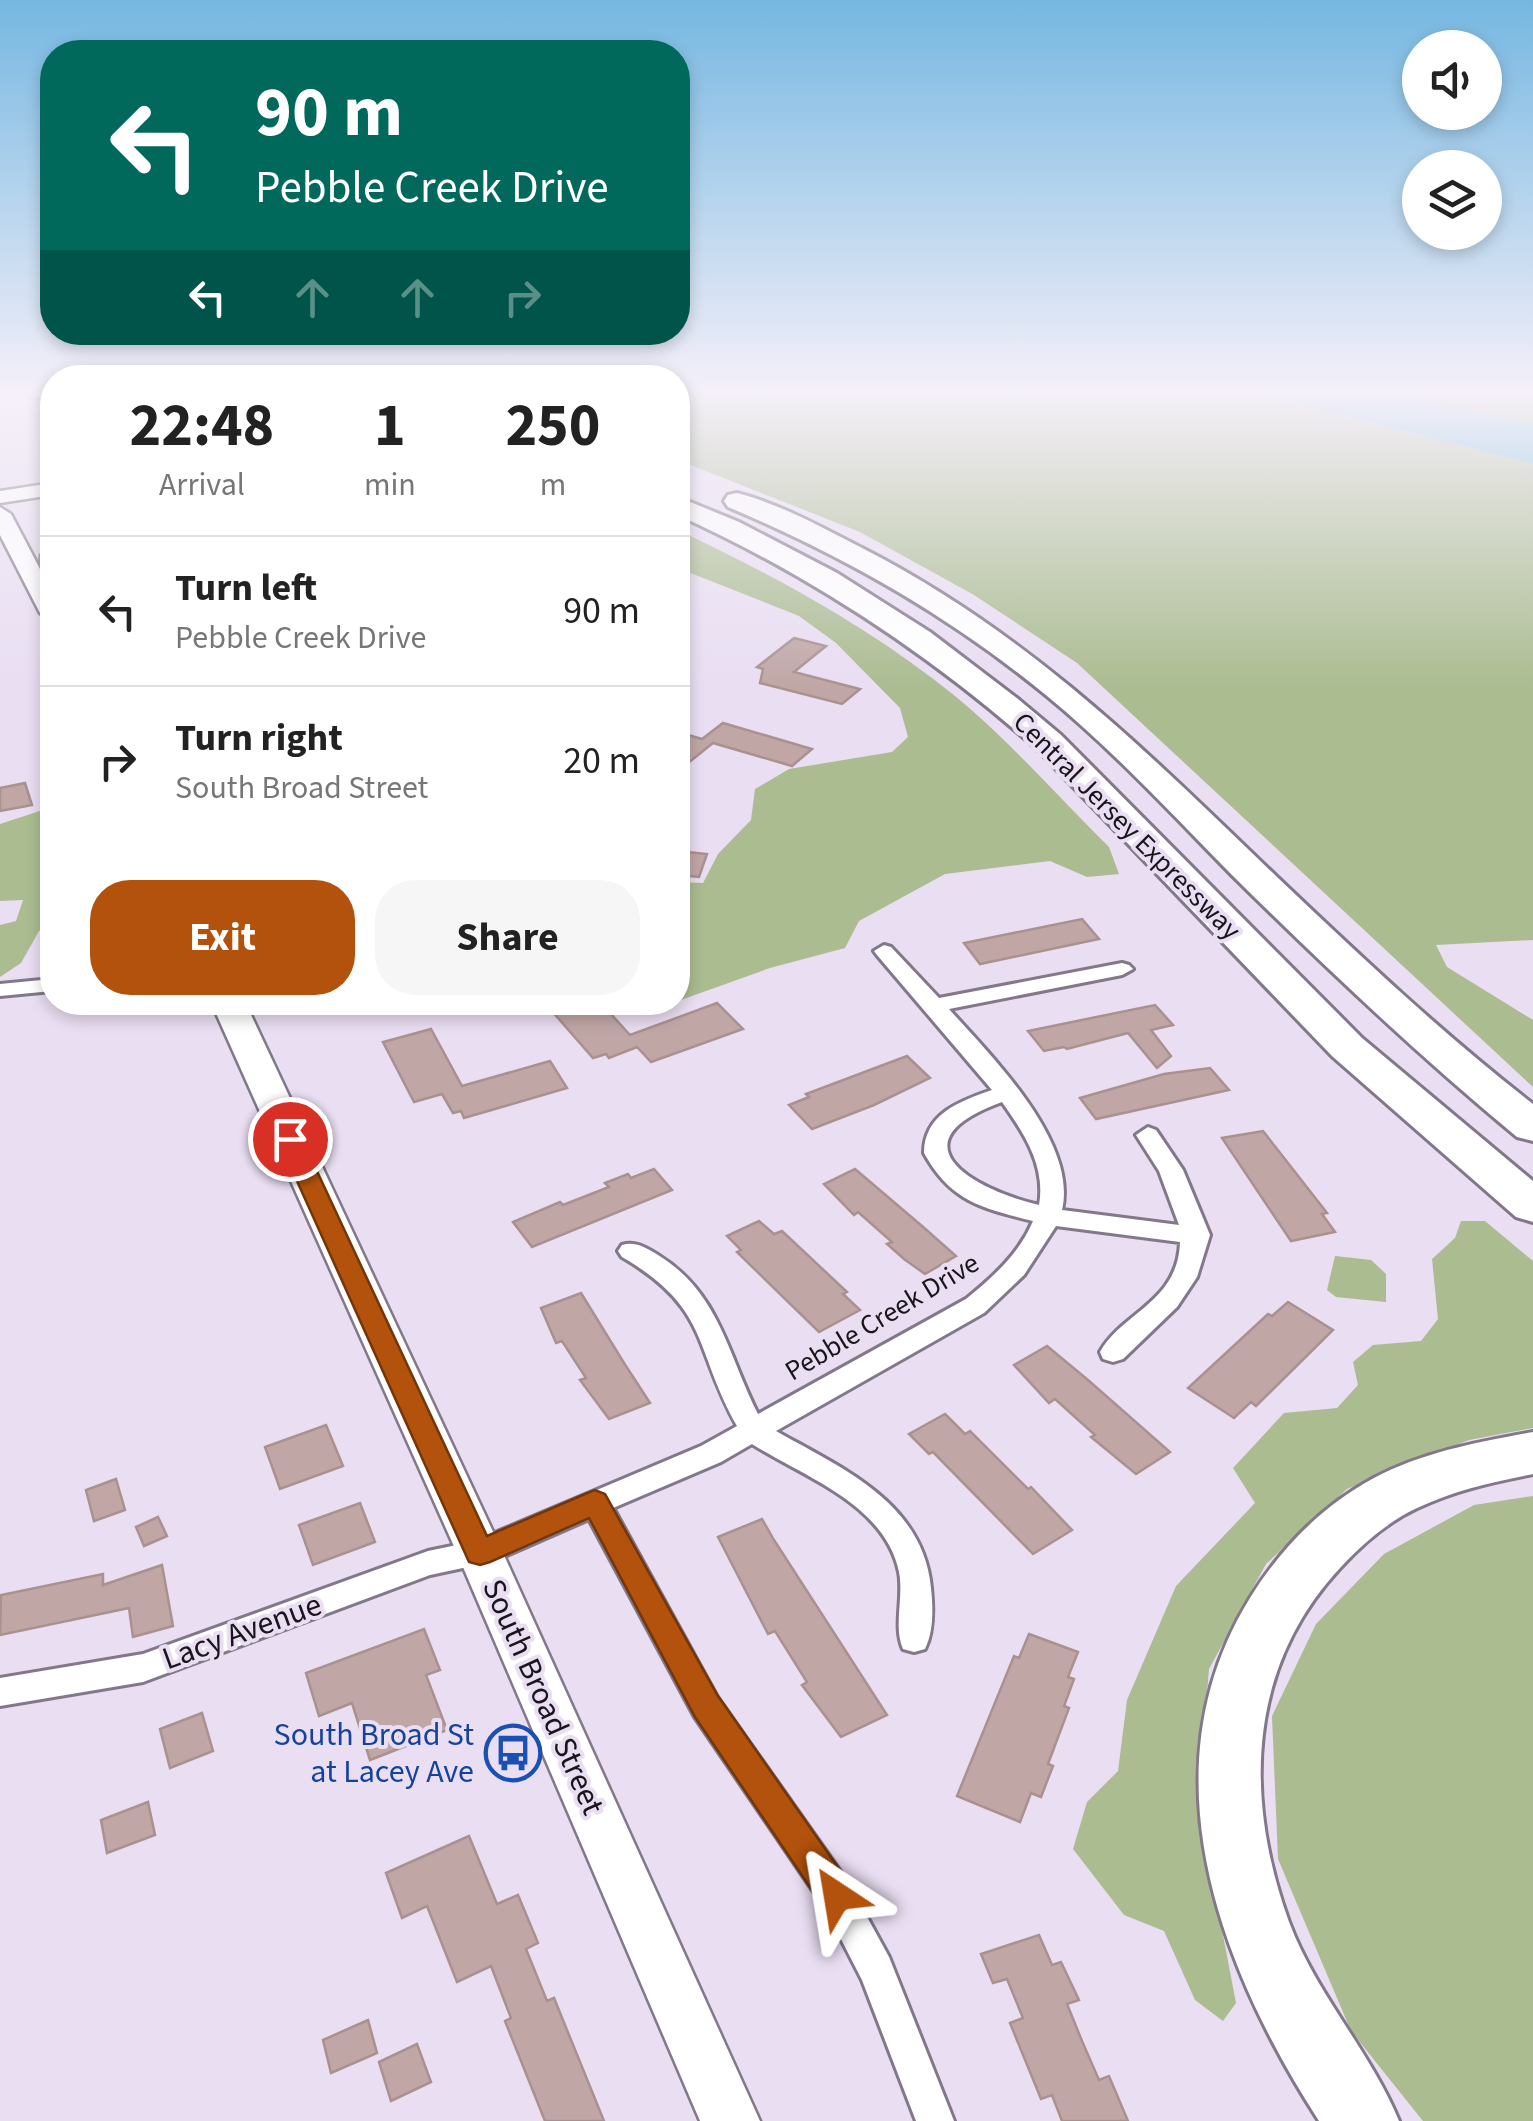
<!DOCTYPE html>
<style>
body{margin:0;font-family:"Source Sans 3",sans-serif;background:#f6f6f6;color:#222;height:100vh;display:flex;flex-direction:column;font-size:38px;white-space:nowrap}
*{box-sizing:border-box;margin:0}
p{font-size:32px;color:#767676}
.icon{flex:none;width:55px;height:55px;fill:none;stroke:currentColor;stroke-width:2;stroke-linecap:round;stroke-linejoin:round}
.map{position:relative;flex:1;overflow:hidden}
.side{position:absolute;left:40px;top:365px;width:650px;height:650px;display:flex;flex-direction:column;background:#fff;border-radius:40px;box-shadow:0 5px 15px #0003}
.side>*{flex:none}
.guide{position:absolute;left:40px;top:40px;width:650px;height:305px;border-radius:40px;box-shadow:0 5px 15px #0003;background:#00695c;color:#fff;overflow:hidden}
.tools{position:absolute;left:1402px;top:30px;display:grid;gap:20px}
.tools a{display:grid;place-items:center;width:100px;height:100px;border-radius:50%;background:#fff;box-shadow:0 5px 15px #0003;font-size:50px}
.pin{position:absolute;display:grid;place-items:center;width:85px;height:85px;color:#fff;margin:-42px;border:5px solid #fff;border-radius:50%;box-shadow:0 2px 10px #0007}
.me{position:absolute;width:110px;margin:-55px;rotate:327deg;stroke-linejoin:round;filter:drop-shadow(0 0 8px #0008)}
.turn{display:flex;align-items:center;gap:35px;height:210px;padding:0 50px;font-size:45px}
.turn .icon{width:130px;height:130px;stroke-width:2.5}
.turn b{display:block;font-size:70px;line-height:85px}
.lanes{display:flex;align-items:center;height:95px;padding:0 50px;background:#0003;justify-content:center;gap:50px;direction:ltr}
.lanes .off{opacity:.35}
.eta{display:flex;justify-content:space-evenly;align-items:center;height:170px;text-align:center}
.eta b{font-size:60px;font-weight:700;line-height:70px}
.primary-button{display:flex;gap:20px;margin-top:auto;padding:20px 50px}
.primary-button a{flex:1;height:115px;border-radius:40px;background:#b2520c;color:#fff;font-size:40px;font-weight:700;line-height:115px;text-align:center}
.primary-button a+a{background:#f6f6f6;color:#222}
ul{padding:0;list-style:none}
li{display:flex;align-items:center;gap:30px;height:150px;padding:0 50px;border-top:2px solid #e0e0e0}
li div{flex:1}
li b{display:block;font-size:38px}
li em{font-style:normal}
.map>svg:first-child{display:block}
</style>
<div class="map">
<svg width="1533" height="2121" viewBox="0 0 1533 2121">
<rect width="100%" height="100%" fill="#e9def2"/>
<!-- green -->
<g fill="#abbc91">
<polygon points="678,390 1244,390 1533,464 1533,940 1436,945 1447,967 1533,1020 1533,1087 1077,663 974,595 860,532 678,460"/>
<polygon points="1364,390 1533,390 1533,423"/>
<path d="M678,530c97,46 193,98 277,166 55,45 104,102 154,151l10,27 -32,3 -37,-16 -105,13 -86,47 -14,27 -75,20 -92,33v-119l25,1 15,-29 33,-34 4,-31 34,-20 103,-17 16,-15 -8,-29 -64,-65 -37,-27 -121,-48z"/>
<polygon points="52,807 52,926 39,931 21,963 0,977 0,925 16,921 23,900 0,901 0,824"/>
<polygon points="1461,1221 1485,1221 1533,1261 1533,1428 1469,1440 1347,1489 1266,1564 1209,1669 1198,1804 1236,2003 1223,2021 1195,2000 1164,1931 1124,1915 1073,1849 1087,1802 1118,1771 1127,1700 1176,1586 1255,1503 1233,1468 1284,1413 1337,1408 1358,1385 1353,1362 1373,1345 1421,1341 1438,1319 1432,1259 1455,1238"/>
<polygon points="1335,1256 1371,1260 1386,1274 1386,1302 1336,1297 1327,1290"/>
<polygon points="1533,1496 1533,2121 1423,2121 1351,2031 1278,1859 1272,1716 1316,1624 1384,1554 1474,1505"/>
</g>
<!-- water -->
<polygon fill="#69bcd6" points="1244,390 1364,390 1533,423 1533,464"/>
<!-- building -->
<g fill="#c0a7a6" stroke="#a99190" stroke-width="2.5">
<polygon points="794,638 826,646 794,672 860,689 842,704 760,683 763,669 757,667"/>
<polygon points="723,723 812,749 792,766 713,743 678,771 678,732 702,739"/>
<polygon points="25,783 32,805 0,811 0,788"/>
<polygon points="678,851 707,854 699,877 678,875"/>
<polygon points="1082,919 1099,939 980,964 964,943"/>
<polygon points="544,1002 600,1002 630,1035 717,1003 743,1029 651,1062 637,1047 609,1058 606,1054 593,1058"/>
<polygon points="1155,1005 1173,1025 1151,1030 1171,1056 1157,1068 1128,1033 1067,1049 1064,1047 1044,1051 1028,1031"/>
<polygon points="431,1029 462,1086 550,1061 567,1088 464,1118 461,1111 453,1113 442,1094 414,1102 383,1042"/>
<polygon points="907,1056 930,1078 874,1105 812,1129 789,1105 809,1097 806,1094"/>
<polygon points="1210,1068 1229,1090 1096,1119 1080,1098 1164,1074"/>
<polygon points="1263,1131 1327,1213 1322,1214 1335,1232 1291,1241 1222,1138"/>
<polygon points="654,1169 672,1190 532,1247 513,1222 560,1202 563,1205 609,1187 605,1183 628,1174 631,1178"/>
<polygon points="855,1169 922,1226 956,1256 925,1274 904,1259 887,1244 892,1242 858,1212 854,1215 824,1184"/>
<polygon points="759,1221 774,1234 782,1231 847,1292 843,1294 860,1310 819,1332 737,1252 741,1250 727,1236"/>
<polygon points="581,1293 624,1363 650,1403 609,1419 580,1380 586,1378 562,1341 556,1343 541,1308"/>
<polygon points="1288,1302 1333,1330 1256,1406 1251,1402 1234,1418 1188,1388 1268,1314 1272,1316"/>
<polygon points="1047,1346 1088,1380 1170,1452 1136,1474 1091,1437 1095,1435 1055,1399 1049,1403 1014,1365"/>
<polygon points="945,1414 965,1434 970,1431 1028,1489 1031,1487 1072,1530 1033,1554 933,1452 929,1454 909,1434"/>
<polygon points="326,1425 343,1466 280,1489 265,1447"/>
<polygon points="116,1479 125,1510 94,1521 86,1490"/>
<polygon points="360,1503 375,1542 313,1565 299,1525"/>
<polygon points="158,1517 167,1536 144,1546 136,1527"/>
<polygon points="762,1519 774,1540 887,1715 841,1737 802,1685 807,1682 775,1631 768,1634 718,1537"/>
<polygon points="162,1565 173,1626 133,1637 129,1608 0,1635 1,1595 103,1574 103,1585"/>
<polygon points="424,1629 440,1670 426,1675 447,1730 370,1760 352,1703 319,1716 306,1673"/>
<polygon points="1029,1634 1078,1652 1068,1677 1074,1679 1064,1706 1069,1708 1048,1764 1053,1766 1041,1797 1031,1793 1020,1822 957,1796 1014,1656 1019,1658"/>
<polygon points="202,1713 213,1751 170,1768 160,1729"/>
<polygon points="148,1802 155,1835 107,1853 101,1820"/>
<polygon points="469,1836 497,1904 518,1895 538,1943 526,1949 547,2001 554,1998 604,2121 545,2121 505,2021 511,2018 491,1966 457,1982 427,1906 402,1918 386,1873"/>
<polygon points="1039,1935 1052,1965 1061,1962 1079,2000 1067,2004 1082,2041 1099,2080 1109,2076 1128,2121 1062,2121 1052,2095 1041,2099 1010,2023 1023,2018 1007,1979 993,1983 981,1954"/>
<polygon points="368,2020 377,2053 331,2073 323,2040"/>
<polygon points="417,2044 431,2082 391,2101 379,2062"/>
</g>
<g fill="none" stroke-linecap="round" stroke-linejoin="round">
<!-- minor casing -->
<g stroke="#82788a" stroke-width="6">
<g id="minor">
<path d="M884,945l7,2 48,51 183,-35 7,2 4,4 -11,6 -173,34c43,48 129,133 113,201l117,15 -20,-54 -23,-36 12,-8 8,3 27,40 27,65 -13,42 -20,30 -54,52 -10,3 -10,-3 -3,-7c22,-40 78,-49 80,-110l-124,-16 -32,49 -40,38 -208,118c65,37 147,71 155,157 2,19 3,43 -6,61l-11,3 -11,-3c-10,-22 1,-52 -4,-77 -14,-68 -95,-95 -147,-128l-31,18 -108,46 104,189 132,187 40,73 65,164h-38l-54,-141 -37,-72 -130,-191 -106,-198 -98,43 -61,13 -287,107 -143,24v-28l143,-24 285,-103 48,-10 225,-95 36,-20c-44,-78 -26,-117 -115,-169l-4,-6 4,-6c14,-4 24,3 36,10 62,38 70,101 100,159l208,-115c27,-22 53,-45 67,-78 -51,-13 -82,-19 -109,-68 0,-39 36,-52 68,-63l-115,-135 -3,-4zM1002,1102c22,31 44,64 37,103 -68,-16 -147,-63 -37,-103z"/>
<polygon points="52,979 52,991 0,996 0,984"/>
</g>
</g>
<!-- primary casing -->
<g stroke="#82788a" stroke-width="5">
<g id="primary">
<polygon points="52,483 52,495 0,503 0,491"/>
<polygon points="0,507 11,514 40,569 41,555 52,548 52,620 40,613 0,535"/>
<polygon points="211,1002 245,1002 503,1553 760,2121 700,2121 457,1553"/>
</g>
</g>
<!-- motorway casing -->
<g stroke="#82788a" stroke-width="6">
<g id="motorway">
<polygon points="21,390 52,390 52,398 32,397"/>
<path d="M737,493c43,11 86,35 125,55 166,85 283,202 415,329 83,79 166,157 256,227v37l-16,-4c-99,-82 -193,-171 -285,-262 -60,-61 -119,-125 -185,-179 -97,-80 -205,-141 -319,-189l-4,-6 4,-6z"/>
<path d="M678,497l61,25 98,51 93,59 88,67 43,36 301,303 171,143v41l-17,-5 -184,-161 -295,-307c-109,-96 -227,-174 -359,-234z"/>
<path d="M1533,1432v42c-41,8 -78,16 -116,34 -28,13 -56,37 -77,60 -93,100 -96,230 -51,354 27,72 81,129 110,199h-80c-100,-155 -175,-352 -69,-523 31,-50 72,-92 124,-120 49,-26 105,-36 159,-46z"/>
</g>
</g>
<!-- minor -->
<use href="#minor" fill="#fff" fill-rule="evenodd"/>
<!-- primary -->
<use href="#primary" fill="#fff" fill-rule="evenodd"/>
<!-- motorway -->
<use href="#motorway" fill="#fff" fill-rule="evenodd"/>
</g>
<!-- sky -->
<linearGradient id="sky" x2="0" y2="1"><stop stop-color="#75b7e1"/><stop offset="0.57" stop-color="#f5f0f9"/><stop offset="1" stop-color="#f5f0f9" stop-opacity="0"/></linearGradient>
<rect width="1533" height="687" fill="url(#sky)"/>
<!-- route -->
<polygon fill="#b2520c" stroke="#743508" stroke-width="2.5" points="290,1131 302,1139 487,1536 585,1494 595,1490 605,1494 718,1696 849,1883 855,1896 849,1908 837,1913 824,1908 695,1717 589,1518 490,1562 480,1565 469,1562 278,1139"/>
<!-- icons -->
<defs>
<g id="bus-ring" transform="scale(2.875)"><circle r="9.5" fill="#e9def2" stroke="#1a4fb4" stroke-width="1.5"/><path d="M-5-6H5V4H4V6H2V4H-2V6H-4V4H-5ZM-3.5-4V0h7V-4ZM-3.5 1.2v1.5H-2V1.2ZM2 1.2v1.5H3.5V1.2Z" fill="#1a4fb4"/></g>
</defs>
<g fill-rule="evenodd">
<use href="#bus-ring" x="513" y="1753"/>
</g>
<g text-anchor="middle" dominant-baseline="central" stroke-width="8" stroke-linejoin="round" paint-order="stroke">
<!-- street labels -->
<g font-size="28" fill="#19151b" stroke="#e9def2">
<text transform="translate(1127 826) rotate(45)">Central Jersey Expressway</text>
<text transform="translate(882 1317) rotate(-31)">Pebble Creek Drive</text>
</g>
<!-- near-street labels -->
<g font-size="32" fill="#19151b" stroke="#e9def2">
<text transform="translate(242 1632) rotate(-20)">Lacy Avenue</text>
<text transform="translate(543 1697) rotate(66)">South Broad Street</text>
</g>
<!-- near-transit labels -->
<g font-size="32" fill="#164399" stroke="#e9def2" text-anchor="end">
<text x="474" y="1735">South Broad St<tspan x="474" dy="37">at Lacey Ave</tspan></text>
</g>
</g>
</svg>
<div class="tools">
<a><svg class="icon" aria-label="sound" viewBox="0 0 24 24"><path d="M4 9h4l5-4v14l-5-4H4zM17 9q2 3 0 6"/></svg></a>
<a><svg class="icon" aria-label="layers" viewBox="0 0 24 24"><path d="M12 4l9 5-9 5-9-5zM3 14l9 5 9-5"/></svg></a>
</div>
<div class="pin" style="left:290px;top:1139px;background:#d93025"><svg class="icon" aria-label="arrive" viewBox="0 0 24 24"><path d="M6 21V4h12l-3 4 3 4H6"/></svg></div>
<svg class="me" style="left:837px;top:1896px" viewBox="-20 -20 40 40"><path d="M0-17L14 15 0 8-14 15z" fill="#b2520c" stroke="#fff" stroke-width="4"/></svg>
<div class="guide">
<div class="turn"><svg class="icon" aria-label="left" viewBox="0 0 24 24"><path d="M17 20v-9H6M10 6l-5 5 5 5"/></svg><div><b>90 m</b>Pebble Creek Drive</div></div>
<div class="lanes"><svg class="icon" aria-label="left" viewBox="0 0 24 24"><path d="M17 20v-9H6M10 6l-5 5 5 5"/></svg><svg class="icon off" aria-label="ahead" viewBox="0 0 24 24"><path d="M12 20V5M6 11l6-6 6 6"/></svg><svg class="icon off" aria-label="ahead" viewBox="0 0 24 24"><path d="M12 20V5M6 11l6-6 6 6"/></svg><svg class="icon off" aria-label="right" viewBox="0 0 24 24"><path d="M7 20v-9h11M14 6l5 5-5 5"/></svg></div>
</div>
<section class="side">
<div class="eta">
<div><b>22:48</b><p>Arrival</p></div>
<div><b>1</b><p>min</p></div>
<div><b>250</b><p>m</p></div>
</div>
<ul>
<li><svg class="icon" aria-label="left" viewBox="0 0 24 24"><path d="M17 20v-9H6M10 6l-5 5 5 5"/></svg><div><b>Turn left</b><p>Pebble Creek Drive</p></div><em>90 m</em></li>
<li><svg class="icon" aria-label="right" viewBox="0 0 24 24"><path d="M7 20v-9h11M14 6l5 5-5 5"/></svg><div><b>Turn right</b><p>South Broad Street</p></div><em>20 m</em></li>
</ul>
<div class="primary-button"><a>Exit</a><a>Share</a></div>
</section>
</div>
